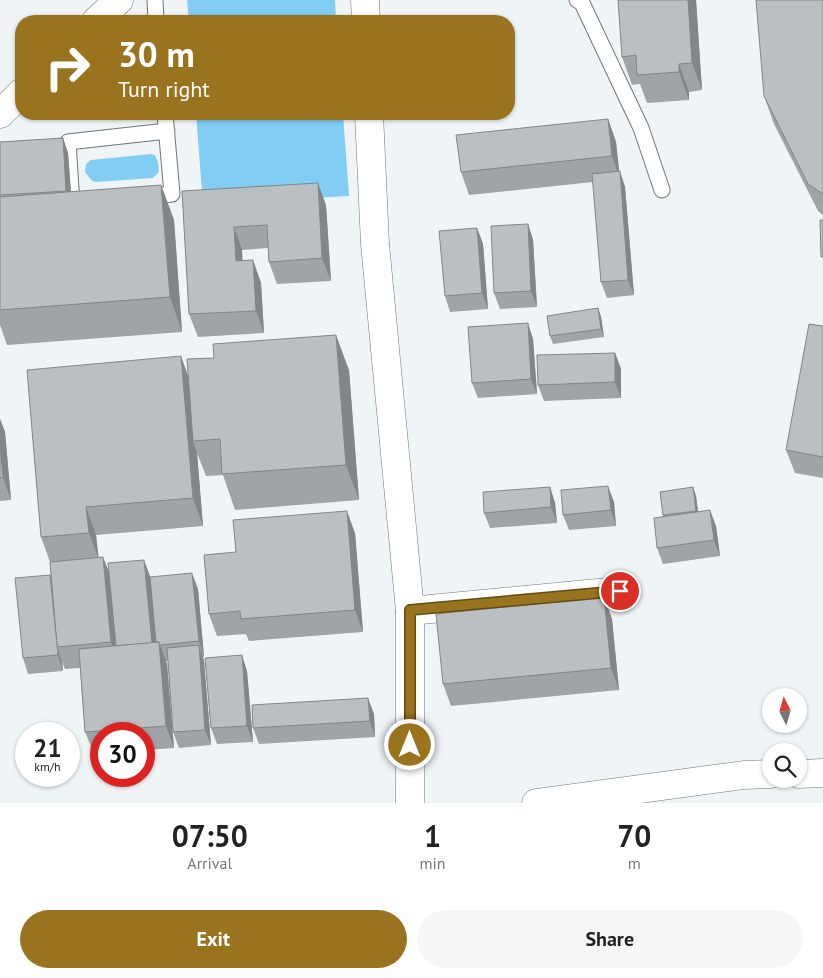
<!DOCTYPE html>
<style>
body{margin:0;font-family:"PT Sans",sans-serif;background:#f6f6f6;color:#222;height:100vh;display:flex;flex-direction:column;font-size:19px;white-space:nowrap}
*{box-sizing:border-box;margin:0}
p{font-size:16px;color:#767676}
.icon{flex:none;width:28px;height:28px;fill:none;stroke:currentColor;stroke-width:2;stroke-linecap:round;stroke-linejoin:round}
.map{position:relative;height:803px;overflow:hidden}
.drawer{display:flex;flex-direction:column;background:#fff;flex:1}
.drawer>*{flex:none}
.top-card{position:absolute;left:15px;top:15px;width:500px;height:105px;border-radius:20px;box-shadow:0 1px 4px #0004;background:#99731e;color:#fff;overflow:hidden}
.needle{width:32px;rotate:355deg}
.buttons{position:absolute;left:762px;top:688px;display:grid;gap:10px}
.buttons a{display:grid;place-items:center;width:45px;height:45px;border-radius:50%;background:#fff;box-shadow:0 1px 4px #0004;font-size:25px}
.speed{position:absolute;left:15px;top:722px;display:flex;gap:10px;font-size:25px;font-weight:700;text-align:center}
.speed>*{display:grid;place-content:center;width:65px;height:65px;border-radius:50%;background:#fff;box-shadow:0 1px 4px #0004;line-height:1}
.speed small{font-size:12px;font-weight:400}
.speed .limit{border:8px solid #d22;background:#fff;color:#111}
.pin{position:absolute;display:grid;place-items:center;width:42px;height:42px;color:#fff;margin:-21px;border:2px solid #fff;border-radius:50%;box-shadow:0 1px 5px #0007}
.me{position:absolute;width:55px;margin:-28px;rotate:0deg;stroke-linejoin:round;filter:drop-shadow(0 0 4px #0008)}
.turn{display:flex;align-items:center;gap:18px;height:105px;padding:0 20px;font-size:22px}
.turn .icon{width:65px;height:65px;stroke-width:2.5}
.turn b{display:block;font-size:35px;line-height:42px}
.eta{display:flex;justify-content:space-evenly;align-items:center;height:85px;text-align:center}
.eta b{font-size:30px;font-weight:800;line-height:35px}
.cta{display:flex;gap:10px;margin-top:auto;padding:10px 20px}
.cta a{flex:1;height:58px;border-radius:30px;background:#99731e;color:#fff;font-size:20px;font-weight:800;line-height:58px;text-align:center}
.cta a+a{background:#f6f6f6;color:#222}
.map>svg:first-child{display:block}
</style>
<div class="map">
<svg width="823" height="803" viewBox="0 0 823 803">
<rect width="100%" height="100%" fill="#eff4f7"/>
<!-- green -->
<g fill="#82cdf4">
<polygon points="187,0 335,0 336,21 189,21"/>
<polygon points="196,114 343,114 349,196 203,204"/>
<polygon points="151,154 155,155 158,162 159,172 153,178 97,182 92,181 85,172 86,164 91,160"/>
</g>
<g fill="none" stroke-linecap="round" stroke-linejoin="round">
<!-- service casing -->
<g stroke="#717678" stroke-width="17">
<g id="service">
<polyline points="155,0 156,21"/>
<polyline points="577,0 582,3 641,128 662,190"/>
<polyline points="145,197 172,194 165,114"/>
<polyline points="80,203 72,204 68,142 167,131"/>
</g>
</g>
<!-- minor casing -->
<g stroke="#717678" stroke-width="29">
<g id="minor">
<polyline points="365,0 366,21"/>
<polyline points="96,21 119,0"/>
<polyline points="0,114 21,93"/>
<polyline points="369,114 375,244 410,611 619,591"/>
<polyline points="799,774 823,773"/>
<polyline points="410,803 410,611"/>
<polyline points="536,803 744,775 771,774"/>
</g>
</g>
<!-- service -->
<use href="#service" stroke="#fff" stroke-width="15"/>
<!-- minor -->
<use href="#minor" stroke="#fff" stroke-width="28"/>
</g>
<!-- wall -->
<g fill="#a0a4a7">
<polygon points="696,0 702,90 689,92 689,100 647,103 640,84 632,85 622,57"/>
<polygon points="823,0 823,215 818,211 774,124 764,96"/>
<polygon points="608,119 616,142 619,171 625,187 634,295 607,298 601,282 593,182 469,195 461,172"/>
<polygon points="63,138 68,153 71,192 161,185 174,220 182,332 7,345 0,325 0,142"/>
<polygon points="182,191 326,205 331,281 277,284 269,262 268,248 242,250 242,261 253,260 261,283 264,333 198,337 189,314"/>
<polygon points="528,224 533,240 537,307 500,309 494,293"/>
<polygon points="477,228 483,244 488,309 450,312 445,296"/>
<polygon points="598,308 601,317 604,337 553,344 550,336"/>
<polygon points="823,326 823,478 795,473 786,450"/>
<polygon points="533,339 537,394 478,398 472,383"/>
<polygon points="615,353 621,369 621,398 544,401 538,385"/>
<polygon points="349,370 359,500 235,510 223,475 206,476 197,453 203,526 96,535 98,558 109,573 150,576 150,577 198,589 204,657 203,657 204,661 211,745 179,748 173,732 168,661 166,661 167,664 174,748 144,750 144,734 101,734 101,754 94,754 85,732 80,668 65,669 62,662 63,671 28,674 23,658 50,575 51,579 50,562 41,537 188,374"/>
<polygon points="0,419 5,432 11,500 0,501"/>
<polygon points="550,487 555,503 557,523 490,528 484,513"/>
<polygon points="693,487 696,496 698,512 716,526 720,556 663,564 657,548 663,516 660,492"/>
<polygon points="614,502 616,526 569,530 563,515"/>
<polygon points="355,533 363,632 249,641 246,634 217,636 209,614 236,552"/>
<polygon points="604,597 612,619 619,690 451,706 443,684"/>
<polygon points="247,671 253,742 217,744 211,728"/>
<polygon points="374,714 375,737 259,744 253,728"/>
</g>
<!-- shaded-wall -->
<g fill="#828688">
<polygon points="688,0 696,0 702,90 692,63"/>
<polygon points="679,64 689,92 689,100 679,72"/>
<polygon points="608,119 616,142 620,179 612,156"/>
<polygon points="63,138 68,153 72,207 66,191"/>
<polygon points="620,171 625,187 634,295 628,280"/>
<polygon points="318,183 326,205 331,281 322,258"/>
<polygon points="161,185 174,220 182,332 170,297"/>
<polygon points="528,224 533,240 537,307 531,291"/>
<polygon points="234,227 242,250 244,284 236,261"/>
<polygon points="477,228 483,244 488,309 482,293"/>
<polygon points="253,260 261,283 264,333 256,311"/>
<polygon points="598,308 601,317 604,337 601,329"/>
<polygon points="528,323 533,339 537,394 531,379"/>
<polygon points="336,335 349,370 359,500 346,465"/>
<polygon points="615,353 621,369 621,398 615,382"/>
<polygon points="181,356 191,384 193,441 197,453 203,526 193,498"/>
<polygon points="0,419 5,432 11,500 3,477 0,446"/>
<polygon points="608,486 614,502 616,526 611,510"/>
<polygon points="550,487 555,503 557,523 551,507"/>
<polygon points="693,487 696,496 699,519 696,511"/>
<polygon points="86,507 96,535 99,560 89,533"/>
<polygon points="710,510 716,526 720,556 714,540"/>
<polygon points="347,511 355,533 363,632 355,610"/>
<polygon points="103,557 112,580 119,664 111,642"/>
<polygon points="144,560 150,576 158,659 152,643"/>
<polygon points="192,573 198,589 204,657 199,641"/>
<polygon points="50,575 55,591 57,647 62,662 63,671 58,655"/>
<polygon points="604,597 612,619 619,690 611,668"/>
<polygon points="159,642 167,664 174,748 166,726"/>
<polygon points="199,645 204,661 211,745 205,730"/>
<polygon points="242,655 247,671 253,742 247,726"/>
<polygon points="368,698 374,714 375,737 370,721"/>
</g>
<!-- building -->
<g fill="#babfc2" stroke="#828688">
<polygon points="618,0 688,0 692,63 679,64 679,72 637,75 636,55 622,57"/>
<polygon points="756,0 823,0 823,194 808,184 764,96"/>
<polygon points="608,119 612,156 461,172 456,135"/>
<polygon points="63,138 66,191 0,195 0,142"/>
<polygon points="620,171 628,280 601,282 592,174"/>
<polygon points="318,183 322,258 269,262 267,225 234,227 236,261 253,260 256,311 189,314 182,191"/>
<polygon points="161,185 170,297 0,310 0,197"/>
<polygon points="820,220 823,220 823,257 821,257"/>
<polygon points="528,224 531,291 494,293 491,226"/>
<polygon points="477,228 482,293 445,296 439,231"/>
<polygon points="598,308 601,329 550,336 547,316"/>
<polygon points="528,323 531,379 472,383 468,327"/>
<polygon points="809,324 823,326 823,457 786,450"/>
<polygon points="336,335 346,465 222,474 220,439 193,441 187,359 214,358 213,344"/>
<polygon points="615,353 615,382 538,385 537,355"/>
<polygon points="181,356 193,498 86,507 89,533 41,537 27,370"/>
<polygon points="0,446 3,477 0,478"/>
<polygon points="608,486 611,510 563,515 561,490"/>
<polygon points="550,487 551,507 484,513 483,492"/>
<polygon points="693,487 696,511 663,515 660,492"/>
<polygon points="710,510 714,540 657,548 654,518"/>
<polygon points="347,511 355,610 241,619 240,611 209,614 204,555 236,552 233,520"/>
<polygon points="103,557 111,642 57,647 50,562"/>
<polygon points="144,560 152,643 116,646 108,563"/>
<polygon points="192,573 199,641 160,645 159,642 156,642 150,577"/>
<polygon points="50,575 58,655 23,658 15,578"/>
<polygon points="604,597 611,668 443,684 436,614"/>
<polygon points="159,642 166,726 85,732 79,649"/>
<polygon points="199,645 205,730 173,732 167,648"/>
<polygon points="242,655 247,726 211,728 205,658"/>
<polygon points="368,698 370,721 253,728 252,705"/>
</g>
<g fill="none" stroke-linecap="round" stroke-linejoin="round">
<!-- route casing -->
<g stroke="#634b14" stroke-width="12">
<polyline id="route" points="410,745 410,610 620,591"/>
</g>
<!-- route -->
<use href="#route" stroke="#99731e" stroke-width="9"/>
</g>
</svg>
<div class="buttons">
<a><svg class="needle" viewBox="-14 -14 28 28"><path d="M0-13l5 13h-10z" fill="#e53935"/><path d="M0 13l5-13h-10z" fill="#767676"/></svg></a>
<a><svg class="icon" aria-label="search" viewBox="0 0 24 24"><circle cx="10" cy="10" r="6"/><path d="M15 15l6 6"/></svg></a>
</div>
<div class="speed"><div>21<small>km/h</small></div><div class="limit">30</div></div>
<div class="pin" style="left:620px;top:591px;background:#d93025"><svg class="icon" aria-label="arrive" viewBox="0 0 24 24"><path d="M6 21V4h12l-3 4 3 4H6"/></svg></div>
<svg class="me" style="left:410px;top:745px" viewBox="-20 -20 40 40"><circle r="17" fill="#99731e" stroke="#fff" stroke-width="3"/><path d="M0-11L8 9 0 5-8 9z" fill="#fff"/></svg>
<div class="top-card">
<div class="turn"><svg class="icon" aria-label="right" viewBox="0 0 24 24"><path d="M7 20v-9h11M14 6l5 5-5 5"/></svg><div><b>30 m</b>Turn right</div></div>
</div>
</div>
<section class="drawer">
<div class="eta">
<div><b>07:50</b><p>Arrival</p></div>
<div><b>1</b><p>min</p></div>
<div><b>70</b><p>m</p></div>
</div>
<div class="cta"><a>Exit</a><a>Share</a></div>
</section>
